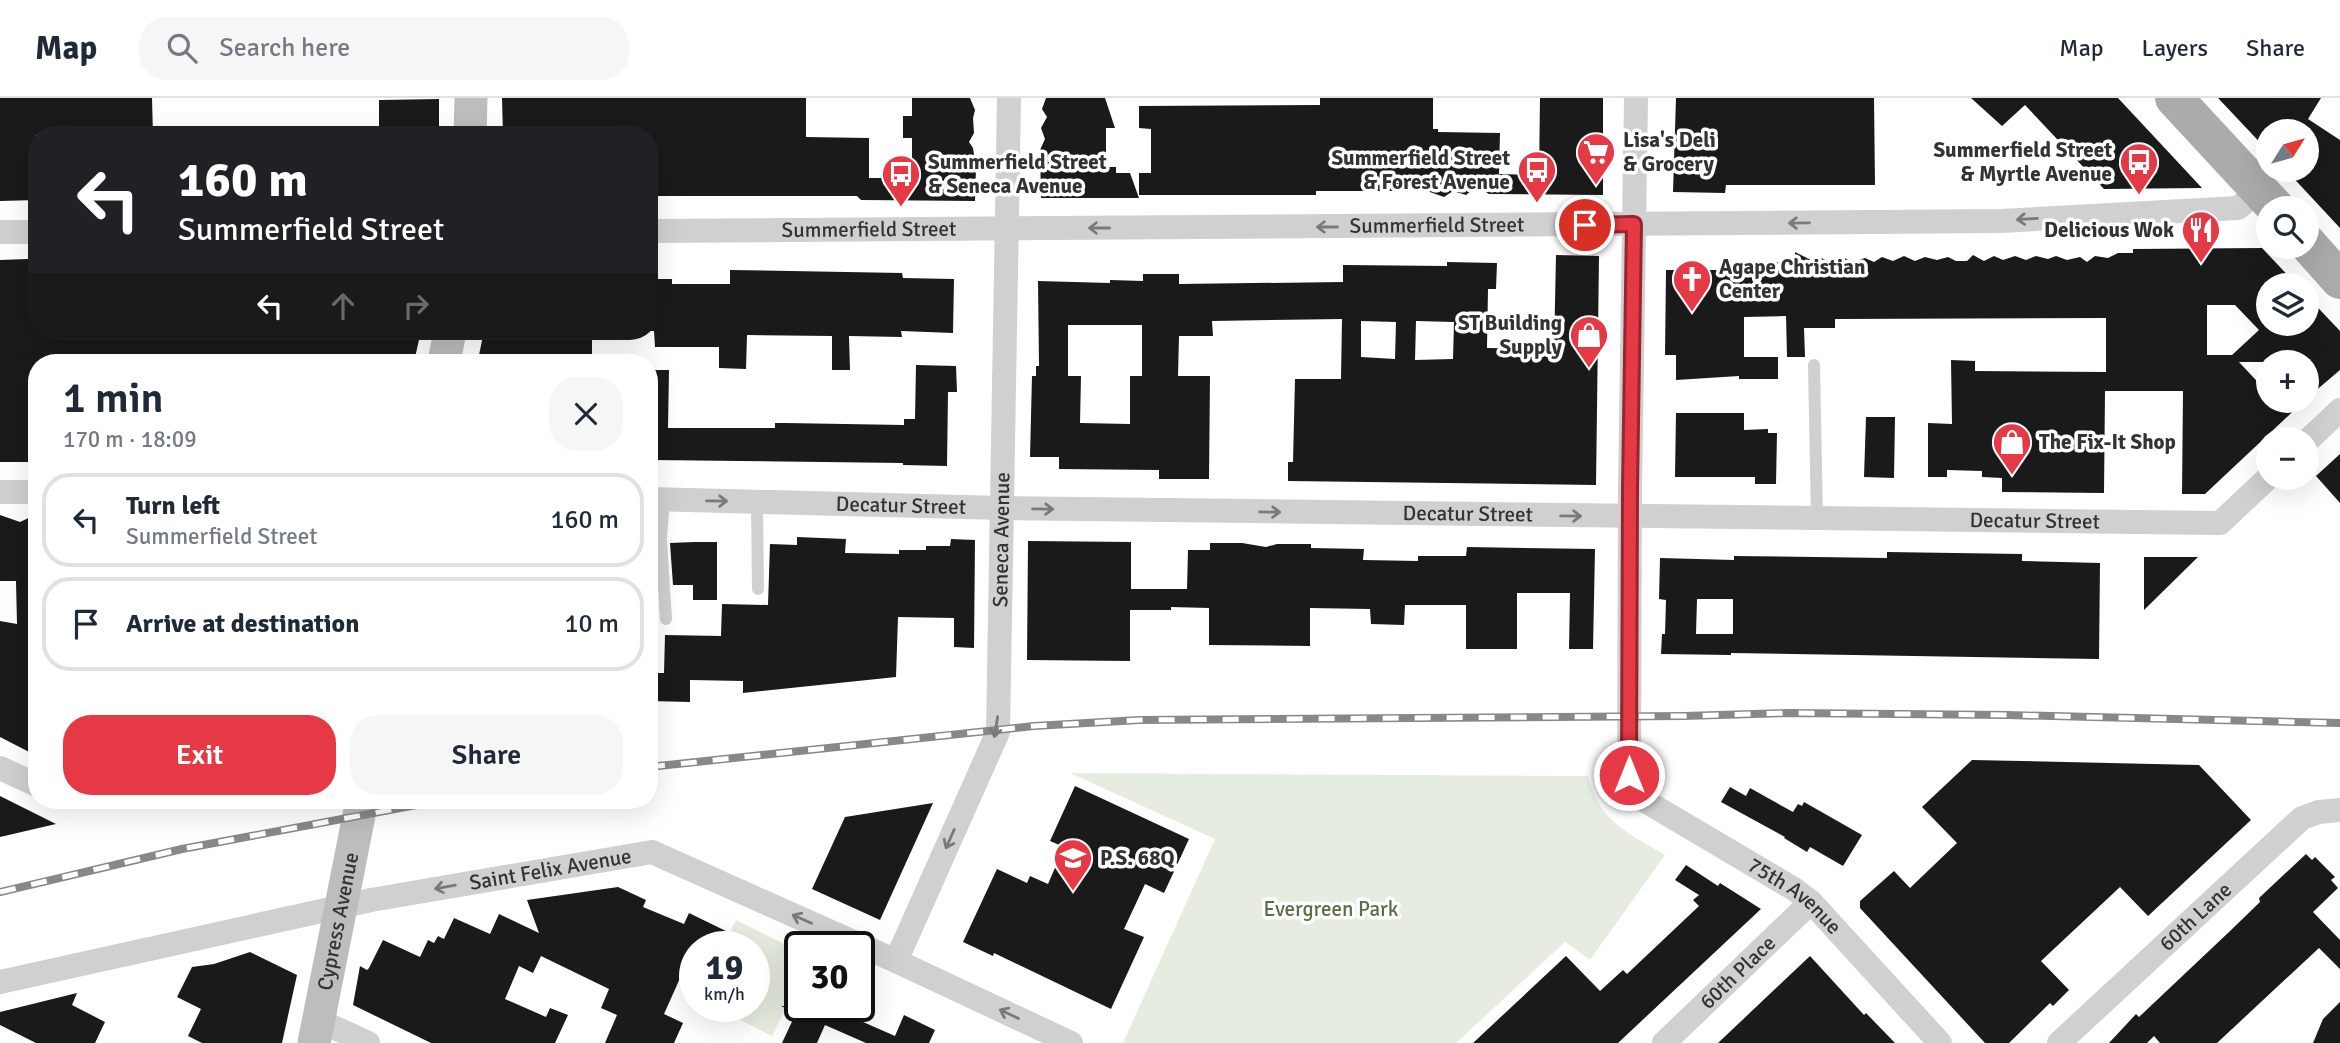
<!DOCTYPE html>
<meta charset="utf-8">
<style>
body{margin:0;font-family:Signika,sans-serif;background:#f6f6f7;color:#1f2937;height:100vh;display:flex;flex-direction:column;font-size:26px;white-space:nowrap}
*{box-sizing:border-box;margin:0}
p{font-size:23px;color:#747a83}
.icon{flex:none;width:38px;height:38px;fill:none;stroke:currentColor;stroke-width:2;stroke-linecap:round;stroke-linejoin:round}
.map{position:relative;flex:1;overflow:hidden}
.side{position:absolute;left:28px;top:256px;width:630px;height:455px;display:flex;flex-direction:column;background:#fff;border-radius:28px;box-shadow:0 7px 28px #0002}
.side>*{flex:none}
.top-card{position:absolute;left:28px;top:28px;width:630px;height:214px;border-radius:28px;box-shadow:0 7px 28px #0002;background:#202124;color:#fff;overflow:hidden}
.needle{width:46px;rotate:53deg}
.tools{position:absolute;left:2256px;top:21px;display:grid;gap:14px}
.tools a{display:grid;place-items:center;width:63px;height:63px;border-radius:50%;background:#fff;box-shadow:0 7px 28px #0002;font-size:35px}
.speed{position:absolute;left:679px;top:833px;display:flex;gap:14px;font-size:35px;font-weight:700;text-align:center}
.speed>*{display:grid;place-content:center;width:91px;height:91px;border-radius:50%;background:#fff;box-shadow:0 7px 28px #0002;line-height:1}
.speed small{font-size:18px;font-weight:400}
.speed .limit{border:4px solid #111;border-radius:10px;background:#fff;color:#111}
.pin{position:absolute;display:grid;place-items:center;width:60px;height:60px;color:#fff;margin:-30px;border:4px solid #fff;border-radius:50%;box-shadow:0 2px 7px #0007}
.me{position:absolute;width:77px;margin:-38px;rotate:0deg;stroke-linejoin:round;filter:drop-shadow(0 0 5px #0008)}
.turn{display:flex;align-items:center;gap:24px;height:147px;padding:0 35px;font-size:32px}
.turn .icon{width:91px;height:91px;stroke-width:2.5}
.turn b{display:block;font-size:49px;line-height:60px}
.lanes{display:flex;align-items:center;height:66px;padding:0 35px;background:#0003;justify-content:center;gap:35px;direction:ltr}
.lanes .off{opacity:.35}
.round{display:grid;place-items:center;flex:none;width:74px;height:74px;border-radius:28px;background:#f6f6f7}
.overview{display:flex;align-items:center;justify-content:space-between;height:119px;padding:0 35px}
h1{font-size:42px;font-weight:600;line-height:52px}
.cta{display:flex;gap:14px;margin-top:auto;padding:14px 35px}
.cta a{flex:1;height:80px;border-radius:28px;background:#e63946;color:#fff;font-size:28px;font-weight:600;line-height:80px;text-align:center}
.cta a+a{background:#f6f6f7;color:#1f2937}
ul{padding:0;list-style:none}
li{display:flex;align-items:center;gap:21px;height:94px;margin:0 14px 10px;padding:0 21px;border:4px solid #e0e1e3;border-radius:28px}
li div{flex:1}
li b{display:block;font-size:26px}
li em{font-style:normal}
header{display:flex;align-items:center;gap:42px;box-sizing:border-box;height:98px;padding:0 35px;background:#fff;border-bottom:2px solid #e0e1e3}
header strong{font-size:33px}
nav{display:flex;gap:38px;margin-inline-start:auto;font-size:24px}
.search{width:490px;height:63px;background:#f6f6f7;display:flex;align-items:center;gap:18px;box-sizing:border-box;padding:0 24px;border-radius:28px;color:#747a83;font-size:26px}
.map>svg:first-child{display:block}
</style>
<header>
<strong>Map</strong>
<div class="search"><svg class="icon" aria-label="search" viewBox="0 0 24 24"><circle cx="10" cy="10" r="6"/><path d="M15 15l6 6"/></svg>Search here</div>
<nav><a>Map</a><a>Layers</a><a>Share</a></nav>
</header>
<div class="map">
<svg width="2340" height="945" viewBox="0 0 2340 945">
<rect width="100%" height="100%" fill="#fff"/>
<!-- green -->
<g fill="#e6ecdf">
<path d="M1070,675l518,3c11,46 40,57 77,79l-75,105 -25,-18 -109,101h-333l92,-204z"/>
<polygon points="736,822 800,854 800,882 772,938 713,908 754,908 754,849 723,849"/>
</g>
<!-- building -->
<g fill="#1a1a1a" fill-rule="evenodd">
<polygon points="0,0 152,0 153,37 35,37 37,102 0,103"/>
<polygon points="502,0 806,0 806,39 869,40 869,80 912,80 912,40 903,40 903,18 912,18 912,0 970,0 975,12 973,20 974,35 969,44 973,50 976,70 975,103 861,102 857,98 649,98 649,37 503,37"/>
<polygon points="1046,0 1105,0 1115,30 1106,30 1106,69 1116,69 1116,75 1130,75 1139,100 1041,100 1040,52 1045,41 1041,30 1047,19 1042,11"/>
<polygon points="1320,0 1433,0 1433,31 1438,31 1438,34 1500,35 1499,76 1539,77 1540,0 1603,0 1603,97 1489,96 1484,93 1472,92 1466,97 1453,93 1444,99 1410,87 1410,93 1316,93 1316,97 1139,97 1139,75 1151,75 1151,31 1139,30 1139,8 1320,7"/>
<polygon points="1676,0 1874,0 1875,87 1726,87 1725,95 1673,94"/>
<polygon points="1971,0 2118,0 2202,90 2104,91 2025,7 2002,28"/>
<polygon points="2218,0 2321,0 2308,21 2340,42 2340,130 2286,72 2306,72 2306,33 2268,33 2268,53"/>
<polygon points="439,1 439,37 379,37 379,2"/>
<path d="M2262,150l35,37h-29v39h38v-29l34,36v39l-34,29v-37h-67l29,31v8h36l-99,93h-23l1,-103h-78l-1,102 -102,-1v-14l-20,-1v-6l-35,-1v7h-19v-54l24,1 -1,-64 24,1v10l131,1v-54l-271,1v9h-31l1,29h-18l-1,-41 -42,1v40h34v22h-39v-3l-63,4v-25h-11l1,-85h55v-5h6l3,-2 65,-1v-10l18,9 8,-3 10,4 11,-5 11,5 12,-4 9,4 8,-5 11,4 11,-5 11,5 10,-4 12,3 11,-3 8,4h11l6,-6 11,6 10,-5 9,4 12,-4 11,4 10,-4 12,3 8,-3 11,4 13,-3 7,5 8,-6 13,2 10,-5h15v-4zM2207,207h28l24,25 -27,25h-25z"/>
<path d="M1556,157l43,1 -3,229 -308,-4v-19h5l2,-83h46l1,-60 -130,2 1,15h-34l-1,40h32l-1,103h-50v-9l-100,-1v-12h-29l2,-81h4v-10h3l-1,-85 72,2v-3l33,1v-7h36v10l164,-2v-17l104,1v-4l50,1 -1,26h-8l-1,59 67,1zM1361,223l35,1 -1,37 -34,-2zM1416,223l38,1 -1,37 -38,1zM1068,227h74v51h-12v48l-50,-1 1,-47h-13z"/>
<polygon points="28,161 37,165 37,233 421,233 414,264 321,264 322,261 245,262 245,264 37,264 37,364 0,364 0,162"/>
<polygon points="730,172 902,175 903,180 954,181 953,235 901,233 902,239 849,238 850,272 832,272 832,238 747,237 746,271 719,270 719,249 655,249 654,233 649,233 649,181 672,181 672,186 730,186"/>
<polygon points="484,233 592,233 592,257 479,257"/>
<polygon points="916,267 956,268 957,294 948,294 947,368 903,367 903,365 650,362 651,272 669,272 668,330 775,330 775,325 785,325 904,327 904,321 915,321"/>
<polygon points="1676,315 1744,315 1744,332 1768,331 1768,335 1777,335 1776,386 1755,386 1755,379 1675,379"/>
<polygon points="1866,319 1895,319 1894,380 1864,379"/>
<polygon points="2340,356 2340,405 2316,378"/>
<polygon points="0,417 20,424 35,417 37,658 0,639 0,523 17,526 16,483 0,483"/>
<polygon points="797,439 846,441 845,455 899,456 899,452 926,452 926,448 950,448 951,441 975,442 974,550 954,549 954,520 898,519 896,579 743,595 743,583 690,582 690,604 649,603 649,575 664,575 665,537 721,538 722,506 768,507 770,446 797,447"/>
<polygon points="1028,443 1131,444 1131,491 1187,491 1188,452 1210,452 1210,445 1242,445 1266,449 1277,446 1311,446 1311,450 1364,451 1363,462 1418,463 1418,458 1466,458 1467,449 1595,451 1593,551 1569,551 1570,495 1517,495 1517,551 1466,551 1466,507 1405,507 1404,527 1371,526 1370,511 1310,510 1310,548 1209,547 1209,510 1171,509 1171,512 1130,512 1130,563 1027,562"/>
<polygon points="694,444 717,444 717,502 693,502 693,487 673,487 670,445"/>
<path d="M1887,454l135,2v7l78,2 -1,96 -368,-6v2l-70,-1 1,-20h3l1,-34 -7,-1 1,-41 74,2v-4l153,2zM1697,501h36v35h-37z"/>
<polygon points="2144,459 2198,459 2144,512"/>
<polygon points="1972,662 2199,667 2251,722 2148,818 2120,789 2041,863 2069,892 2053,908 2050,905 2009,945 1985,945 1860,810 1860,803 1894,773 1910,790 1957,745 1922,709"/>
<polygon points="1075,688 1189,741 1164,795 1145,786 1124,831 1144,839 1111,911 994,855 993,858 963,844 997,771 1027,785 1030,778 1048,786 1064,749 1050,743"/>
<polygon points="1730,689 1746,698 1750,690 1793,714 1798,706 1802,708 1804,704 1862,737 1843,768 1810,749 1807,754 1784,740 1785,739 1721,704"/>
<polygon points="0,698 56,726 0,739"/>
<polygon points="933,705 880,822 812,791 845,719"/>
<polygon points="2306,756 2312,762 2315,759 2335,779 2331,782 2338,790 2313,814 2340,842 2340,871 2319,850 2217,945 2160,945 2154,938 2147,945 2109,945 2136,916 2139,919 2229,834 2260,804 2259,800"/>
<polygon points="1686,767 1718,788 1720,785 1761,811 1618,945 1473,945 1566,858 1600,893 1623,872 1627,876 1699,808 1693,802 1699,797 1675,782"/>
<polygon points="618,789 646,802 643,809 684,826 689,815 728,834 720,849 694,849 664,916 683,925 674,945 605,945 617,917 601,910 609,891 541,858 533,875 519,868 505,901 546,919 550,910 568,917 555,945 431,945 353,907 360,868 367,872 369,870 383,842 420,859 428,842 434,845 438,838 444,841 454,820 490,836 499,816 539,835 527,802"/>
<polygon points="250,854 297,877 282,945 202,945 188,938 201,911 177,899 192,869 214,866"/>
<polygon points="1810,858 1864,917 1866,915 1895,945 1718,945"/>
<polygon points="77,895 72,907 105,924 95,945 36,945 0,927 0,914"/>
<polygon points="2340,904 2340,945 2313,945 2323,921"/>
<polygon points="781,908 859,908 854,920 895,938 904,917 935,932 929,945 866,945 825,927 817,945 782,945 796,915"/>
</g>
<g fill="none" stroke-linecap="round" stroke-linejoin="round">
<!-- service -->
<g stroke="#d0d0d0" stroke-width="12">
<polyline points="1814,267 1817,421"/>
<polyline points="664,401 661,441 666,521"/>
<polyline points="757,404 758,491"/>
</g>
<!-- minor -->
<g stroke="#d0d0d0" stroke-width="24">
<path id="s1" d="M1636,0l-6,391 -1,286 11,23 154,91 17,13 129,141"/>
<path id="s2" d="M649,133l1352,-10 237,-13 22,-18"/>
<polyline points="0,134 37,134"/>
<polyline points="2306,344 2340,312"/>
<polyline points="0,394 37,394"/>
<path id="s3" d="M649,401l354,9 1217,15 48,-45"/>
<polyline points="0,670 37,687"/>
<path id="s4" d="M896,863l102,-229 11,-634"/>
<path id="s5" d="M0,884l371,-82 281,-48 244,109 175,82"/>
<polyline points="318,922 368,945"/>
<path id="s6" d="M1664,945l147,-141"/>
<path id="s7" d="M2059,945l243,-225 17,-6 21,-2"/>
</g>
<!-- secondary -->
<g stroke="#bdbdbd" stroke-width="33">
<polyline points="470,37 471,0"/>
<polyline points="444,264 450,233"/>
<path id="s8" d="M314,945l48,-243"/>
</g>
<!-- primary -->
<g stroke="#ababab" stroke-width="38">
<polyline points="2174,0 2276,110"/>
<polyline points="2306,144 2340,182"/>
</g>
<!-- rail casing -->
<g stroke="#888" stroke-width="8">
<g id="rail">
<polyline points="649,669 1034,628 1139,622 1683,618 1788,615 2008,617 2340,625"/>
<polyline points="0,794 182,751 443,702"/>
</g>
</g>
<!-- rail -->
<use href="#rail" stroke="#fff" stroke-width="5" stroke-dasharray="16" stroke-linecap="butt"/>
</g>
<!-- one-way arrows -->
<defs><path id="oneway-shaft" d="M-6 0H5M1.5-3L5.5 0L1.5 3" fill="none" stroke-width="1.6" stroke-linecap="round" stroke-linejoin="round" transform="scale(1.75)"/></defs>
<g stroke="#7a7a7a">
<use href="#oneway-shaft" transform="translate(2027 121) rotate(177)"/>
<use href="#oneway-shaft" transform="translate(1799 125) rotate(179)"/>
<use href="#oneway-shaft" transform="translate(1327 129) rotate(180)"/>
<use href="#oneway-shaft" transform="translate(1099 130) rotate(180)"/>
<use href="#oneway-shaft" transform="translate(717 403) rotate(1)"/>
<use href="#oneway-shaft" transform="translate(1043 411) rotate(1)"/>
<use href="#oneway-shaft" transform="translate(1270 414) rotate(1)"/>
<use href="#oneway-shaft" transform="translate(1571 418) rotate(1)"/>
<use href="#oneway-shaft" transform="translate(996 629) rotate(99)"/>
<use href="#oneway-shaft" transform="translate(950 741) rotate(114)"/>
<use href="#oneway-shaft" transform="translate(445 789) rotate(170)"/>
<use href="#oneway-shaft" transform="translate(802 821) rotate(-156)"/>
<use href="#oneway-shaft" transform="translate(1009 916) rotate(-155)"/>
</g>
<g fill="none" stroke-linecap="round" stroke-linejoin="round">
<!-- route casing -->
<g stroke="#96252e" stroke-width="18">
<polyline id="route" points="1585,127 1634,126 1630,391 1629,677"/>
</g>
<!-- route -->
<use href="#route" stroke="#e63946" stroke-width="12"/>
</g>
<!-- icons -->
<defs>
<g id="supermarket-pin" transform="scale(2.0125)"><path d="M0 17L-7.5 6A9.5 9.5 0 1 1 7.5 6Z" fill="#e63946" stroke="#fff"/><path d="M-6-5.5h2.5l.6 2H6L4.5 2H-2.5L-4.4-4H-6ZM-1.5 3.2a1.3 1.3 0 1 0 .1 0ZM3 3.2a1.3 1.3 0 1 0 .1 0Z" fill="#fff"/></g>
<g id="bus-pin" transform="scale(2.0125)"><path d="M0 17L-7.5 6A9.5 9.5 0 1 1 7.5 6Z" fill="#e63946" stroke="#fff"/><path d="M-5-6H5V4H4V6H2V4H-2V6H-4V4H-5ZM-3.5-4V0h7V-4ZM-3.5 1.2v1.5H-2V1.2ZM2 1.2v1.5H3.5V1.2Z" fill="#fff"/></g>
<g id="restaurant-pin" transform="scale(2.0125)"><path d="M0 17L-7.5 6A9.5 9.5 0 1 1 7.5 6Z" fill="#e63946" stroke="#fff"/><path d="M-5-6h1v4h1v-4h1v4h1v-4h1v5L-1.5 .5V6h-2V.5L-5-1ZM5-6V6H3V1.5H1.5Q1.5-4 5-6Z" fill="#fff"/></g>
<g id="church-pin" transform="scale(2.0125)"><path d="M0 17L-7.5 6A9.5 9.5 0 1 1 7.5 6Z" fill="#e63946" stroke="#fff"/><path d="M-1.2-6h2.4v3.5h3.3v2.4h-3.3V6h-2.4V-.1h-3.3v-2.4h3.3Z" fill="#fff"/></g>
<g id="shop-pin" transform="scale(2.0125)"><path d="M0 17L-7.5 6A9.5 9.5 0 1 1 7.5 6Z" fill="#e63946" stroke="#fff"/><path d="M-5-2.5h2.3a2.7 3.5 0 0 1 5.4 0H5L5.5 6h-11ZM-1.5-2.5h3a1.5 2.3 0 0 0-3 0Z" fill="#fff"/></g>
<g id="school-pin" transform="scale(2.0125)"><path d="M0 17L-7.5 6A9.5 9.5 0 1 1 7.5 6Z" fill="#e63946" stroke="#fff"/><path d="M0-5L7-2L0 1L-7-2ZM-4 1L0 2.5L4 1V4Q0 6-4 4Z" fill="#fff"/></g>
</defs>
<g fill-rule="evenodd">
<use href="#supermarket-pin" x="1596" y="54"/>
<use href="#bus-pin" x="2139" y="64"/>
<use href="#bus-pin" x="1537" y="72"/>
<use href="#bus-pin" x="901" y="76"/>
<use href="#restaurant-pin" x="2201" y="132"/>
<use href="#church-pin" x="1692" y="181"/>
<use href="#shop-pin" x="1589" y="237"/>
<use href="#shop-pin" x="2012" y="344"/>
<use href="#school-pin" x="1073" y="760"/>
</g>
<g text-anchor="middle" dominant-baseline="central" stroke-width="7" stroke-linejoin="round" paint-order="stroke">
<!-- poi labels -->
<g font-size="21" font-weight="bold" fill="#333" stroke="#fff" text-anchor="start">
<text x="1623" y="42">Lisa's Deli<tspan x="1623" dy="24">&amp; Grocery</tspan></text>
<text x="2112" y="52" text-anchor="end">Summerfield Street<tspan x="2112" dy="24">&amp; Myrtle Avenue</tspan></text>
<text x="1510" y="60" text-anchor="end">Summerfield Street<tspan x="1510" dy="24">&amp; Forest Avenue</tspan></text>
<text x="928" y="64">Summerfield Street<tspan x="928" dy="24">&amp; Seneca Avenue</tspan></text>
<text x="2174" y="132" text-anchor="end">Delicious Wok</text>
<text x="1719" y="169">Agape Christian<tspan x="1719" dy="24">Center</tspan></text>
<text x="1562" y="225" text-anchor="end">ST Building<tspan x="1562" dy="24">Supply</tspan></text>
<text x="2039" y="344">The Fix-It Shop</text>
<text x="1100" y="760">P.S. 68Q</text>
</g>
<!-- street labels -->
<g font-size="21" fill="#333" stroke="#fff">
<text stroke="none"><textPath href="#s2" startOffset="788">Summerfield Street</textPath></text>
<text stroke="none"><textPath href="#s2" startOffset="220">Summerfield Street</textPath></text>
<text stroke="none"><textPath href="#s3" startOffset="252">Decatur Street</textPath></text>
<text stroke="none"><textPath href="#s3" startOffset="819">Decatur Street</textPath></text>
<text stroke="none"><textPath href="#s3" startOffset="1386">Decatur Street</textPath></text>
<text stroke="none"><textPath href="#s4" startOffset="443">Seneca Avenue</textPath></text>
<text stroke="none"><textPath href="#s5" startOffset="562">Saint Felix Avenue</textPath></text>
<text stroke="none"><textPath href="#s1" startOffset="886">75th Avenue</textPath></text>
<text stroke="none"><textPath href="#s7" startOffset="186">60th Lane</textPath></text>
<text stroke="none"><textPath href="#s8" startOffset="124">Cypress Avenue</textPath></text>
<text stroke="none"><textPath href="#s6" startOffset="102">60th Place</textPath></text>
</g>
<!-- park labels -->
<g font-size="21" fill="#56703f" stroke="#fff">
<text x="1331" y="811">Evergreen Park</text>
</g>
</g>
</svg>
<div class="tools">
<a><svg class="needle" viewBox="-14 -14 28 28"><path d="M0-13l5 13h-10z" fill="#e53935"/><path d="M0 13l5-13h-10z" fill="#747a83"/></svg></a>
<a><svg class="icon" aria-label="search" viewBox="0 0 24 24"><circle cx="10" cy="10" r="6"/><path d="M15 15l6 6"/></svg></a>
<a><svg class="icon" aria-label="layers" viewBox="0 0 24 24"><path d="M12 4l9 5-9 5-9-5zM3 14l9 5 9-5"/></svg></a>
<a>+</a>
<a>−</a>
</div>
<div class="speed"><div>19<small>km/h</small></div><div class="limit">30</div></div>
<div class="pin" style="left:1585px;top:127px;background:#d93025"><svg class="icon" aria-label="arrive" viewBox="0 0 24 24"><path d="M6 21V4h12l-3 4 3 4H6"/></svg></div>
<svg class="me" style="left:1629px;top:677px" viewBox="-20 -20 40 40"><circle r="17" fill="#e63946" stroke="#fff" stroke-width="3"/><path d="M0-11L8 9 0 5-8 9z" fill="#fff"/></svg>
<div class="top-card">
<div class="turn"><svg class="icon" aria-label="left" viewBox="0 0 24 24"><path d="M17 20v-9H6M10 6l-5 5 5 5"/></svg><div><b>160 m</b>Summerfield Street</div></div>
<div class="lanes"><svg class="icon" aria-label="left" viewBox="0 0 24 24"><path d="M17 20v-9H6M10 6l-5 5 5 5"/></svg><svg class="icon off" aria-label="ahead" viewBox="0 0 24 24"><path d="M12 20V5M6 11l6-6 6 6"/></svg><svg class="icon off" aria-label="right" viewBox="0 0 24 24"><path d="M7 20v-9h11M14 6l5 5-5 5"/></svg></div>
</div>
<section class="side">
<div class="overview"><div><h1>1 min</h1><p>170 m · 18:09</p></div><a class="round"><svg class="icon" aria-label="close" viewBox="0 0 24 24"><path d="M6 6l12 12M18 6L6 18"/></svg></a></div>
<ul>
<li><svg class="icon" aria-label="left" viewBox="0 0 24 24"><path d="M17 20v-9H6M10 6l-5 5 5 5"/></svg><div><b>Turn left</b><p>Summerfield Street</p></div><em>160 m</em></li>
<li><svg class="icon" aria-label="arrive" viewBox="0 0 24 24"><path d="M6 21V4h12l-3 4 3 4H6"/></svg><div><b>Arrive at destination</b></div><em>10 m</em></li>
</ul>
<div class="cta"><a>Exit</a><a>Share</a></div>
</section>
</div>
